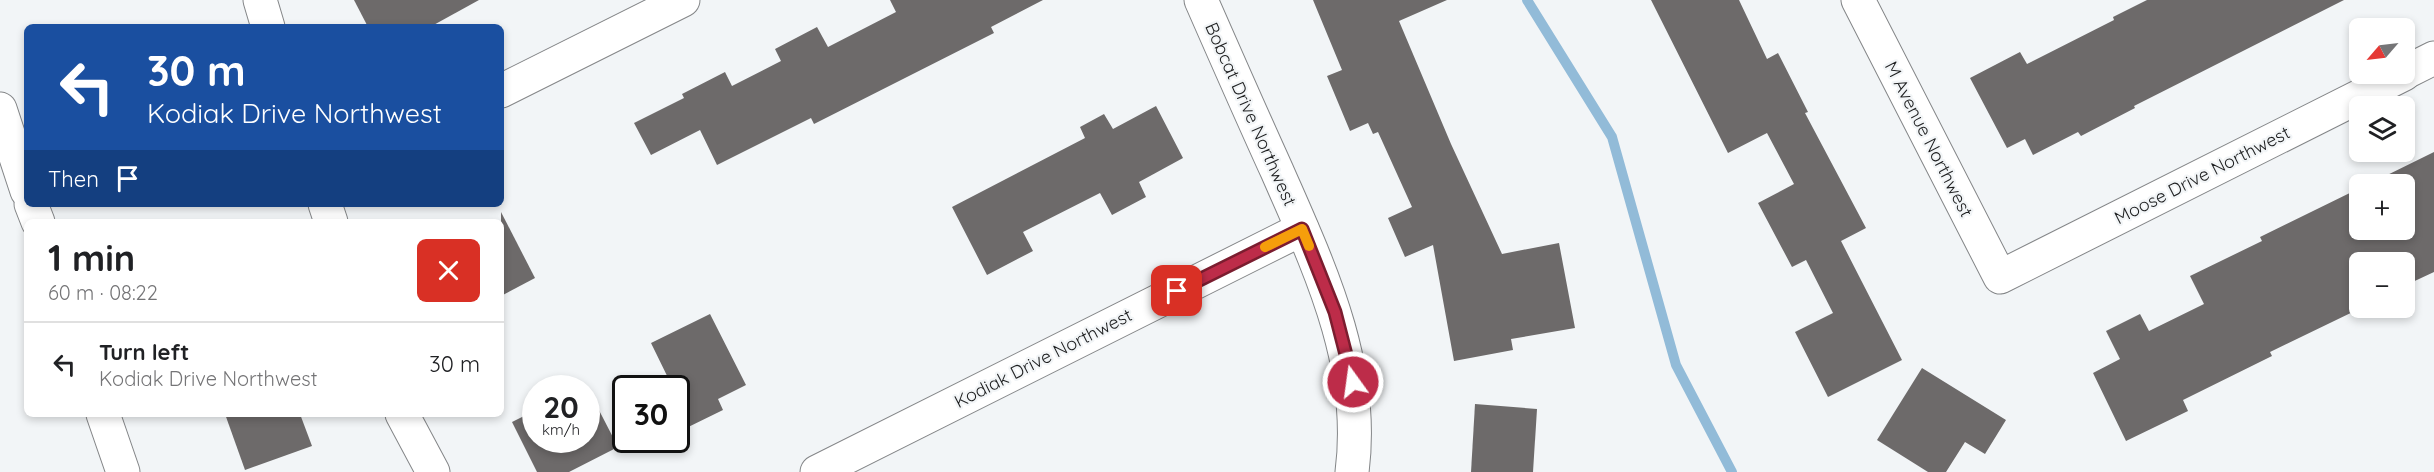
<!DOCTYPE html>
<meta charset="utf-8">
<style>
body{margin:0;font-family:Quicksand,sans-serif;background:#f2f2f2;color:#202124;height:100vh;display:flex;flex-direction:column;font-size:22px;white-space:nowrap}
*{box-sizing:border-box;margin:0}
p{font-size:20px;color:#757577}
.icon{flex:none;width:33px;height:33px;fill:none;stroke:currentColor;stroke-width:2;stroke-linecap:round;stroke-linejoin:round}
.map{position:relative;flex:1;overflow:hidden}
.side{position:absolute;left:24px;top:219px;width:480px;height:198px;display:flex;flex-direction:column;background:#fff;border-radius:9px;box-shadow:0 3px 9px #0003}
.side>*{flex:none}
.top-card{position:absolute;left:24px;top:24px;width:480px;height:183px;border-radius:9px;box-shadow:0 3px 9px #0003;background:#1a4fa0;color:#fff;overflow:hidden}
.needle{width:39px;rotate:242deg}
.controls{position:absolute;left:2349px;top:18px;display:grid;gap:12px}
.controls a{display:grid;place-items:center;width:66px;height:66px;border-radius:9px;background:#fff;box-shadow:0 3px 9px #0003;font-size:30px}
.speed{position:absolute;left:522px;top:375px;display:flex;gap:12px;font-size:30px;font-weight:700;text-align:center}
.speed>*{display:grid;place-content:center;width:78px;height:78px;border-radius:50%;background:#fff;box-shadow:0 3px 9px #0003;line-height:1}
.speed small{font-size:15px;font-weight:400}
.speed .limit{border:3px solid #111;border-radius:9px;background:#fff;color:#111}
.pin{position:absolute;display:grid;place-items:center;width:51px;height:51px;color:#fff;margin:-26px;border-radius:12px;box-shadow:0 3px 9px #0006}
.me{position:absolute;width:66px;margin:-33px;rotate:346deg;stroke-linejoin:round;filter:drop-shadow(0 0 4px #0008)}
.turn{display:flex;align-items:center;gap:21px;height:126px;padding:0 24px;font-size:27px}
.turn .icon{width:78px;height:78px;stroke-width:2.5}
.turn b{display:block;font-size:42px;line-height:51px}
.then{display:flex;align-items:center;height:57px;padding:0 24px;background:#0003;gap:12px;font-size:22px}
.round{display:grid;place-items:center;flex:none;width:63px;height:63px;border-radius:9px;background:#f2f2f2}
.head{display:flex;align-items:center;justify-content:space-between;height:102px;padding:0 24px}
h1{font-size:36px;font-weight:800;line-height:45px}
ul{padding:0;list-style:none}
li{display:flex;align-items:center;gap:18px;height:84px;padding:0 24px;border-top:2px solid #e0e0e0}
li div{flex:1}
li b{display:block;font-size:22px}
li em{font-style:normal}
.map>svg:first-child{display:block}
</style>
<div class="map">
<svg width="2434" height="472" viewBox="0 0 2434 472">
<rect width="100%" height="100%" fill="#f2f5f7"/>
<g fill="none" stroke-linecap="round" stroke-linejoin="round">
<!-- stream -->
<polyline stroke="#92bbd8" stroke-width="10" points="1527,0 1612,137 1676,365 1732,472"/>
</g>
<!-- building -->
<g fill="#6d6a6a">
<polygon points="354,0 479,0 430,27 368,27"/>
<polygon points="890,0 1043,0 991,27 994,33 814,124 811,118 717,165 700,130 651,155 634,123 684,98 682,94 725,72 732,86 781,61 775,49 817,27 828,47 896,12"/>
<polygon points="1313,0 1447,0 1399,21 1451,144 1502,254 1559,243 1575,328 1511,339 1513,350 1454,361 1433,245 1405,257 1388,218 1412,207 1378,132 1373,134 1368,123 1350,131 1327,76 1342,70"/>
<polygon points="1651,0 1739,0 1767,59 1778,53 1808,112 1805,113 1866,228 1841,241 1902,360 1828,397 1795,332 1833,313 1806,260 1792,267 1758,203 1794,184 1767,133 1728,153"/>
<polygon points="2147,0 2344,0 2134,106 2135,108 2081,136 2078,132 2033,155 2025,139 2007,148 1970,78 2020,52 2027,64 2114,20 2113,17"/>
<polygon points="1156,106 1183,158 1139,182 1146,197 1112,215 1100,193 1023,232 1033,251 987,275 952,207 1085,138 1080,127 1104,114 1113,129"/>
<polygon points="2434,152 2434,272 2404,286 2404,262 2360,262 2361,308 2270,352 2272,356 2183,400 2188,411 2126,441 2093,373 2120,359 2106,331 2140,314 2149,331 2204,304 2190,276 2262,241 2260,237 2360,188 2360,230 2404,230 2404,184 2369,184"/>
<polygon points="501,212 535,278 501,296"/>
<polygon points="710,314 746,385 718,399 723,410 676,433 676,388 673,388 651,343"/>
<polygon points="1922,368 2006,420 1985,454 1965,442 1946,472 1928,472 1877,440"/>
<polygon points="586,385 618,447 569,472 537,472 512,422 536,410 536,440 586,440 586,388 578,388"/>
<polygon points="1475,404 1537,409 1533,472 1471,472"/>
<polygon points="225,414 300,414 312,446 245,470"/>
</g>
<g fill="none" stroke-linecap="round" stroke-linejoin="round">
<!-- minor casing -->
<g stroke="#848688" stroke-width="35">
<g id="minor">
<polyline points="260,0 268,27"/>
<path d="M1201,0c25,57 50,114 76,171 42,96 89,193 75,301"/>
<polyline points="1858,0 2000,277 2404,74"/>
<polyline points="2404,73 2434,58"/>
<polyline points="501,91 683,0"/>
<polyline points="0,109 27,191"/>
<polyline points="31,204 38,222"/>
<polyline points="325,204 331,222"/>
<polyline points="103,414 123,472"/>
<polyline points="402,414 433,472"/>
<polyline points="817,472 1302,229"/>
</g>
</g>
<!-- minor -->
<use href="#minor" stroke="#fff" stroke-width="33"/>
</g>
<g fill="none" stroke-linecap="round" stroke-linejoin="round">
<!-- route casing -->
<g stroke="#7b1d2f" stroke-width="15">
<polyline id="route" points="1177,291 1302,229 1335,312 1353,382"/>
</g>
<!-- route -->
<use href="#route" stroke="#bd2c49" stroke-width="10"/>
<!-- slow -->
<polyline stroke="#f59e0b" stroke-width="10" points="1265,247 1302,229 1309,246"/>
</g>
<g text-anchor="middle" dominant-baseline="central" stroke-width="4.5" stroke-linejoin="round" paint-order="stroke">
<!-- street labels -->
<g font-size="18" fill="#1c1d1e" stroke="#f2f5f7">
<text transform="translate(1251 114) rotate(66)">Bobcat Drive Northwest</text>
<text transform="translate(1929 139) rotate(63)">M Avenue Northwest</text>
<text transform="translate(2202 175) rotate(-27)">Moose Drive Northwest</text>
<text transform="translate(1043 358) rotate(-27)">Kodiak Drive Northwest</text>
</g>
</g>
</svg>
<div class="controls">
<a><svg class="needle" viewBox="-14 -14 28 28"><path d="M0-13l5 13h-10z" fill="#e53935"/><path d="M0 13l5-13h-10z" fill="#757577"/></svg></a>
<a><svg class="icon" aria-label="layers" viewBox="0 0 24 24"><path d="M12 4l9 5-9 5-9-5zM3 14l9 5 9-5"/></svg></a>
<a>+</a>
<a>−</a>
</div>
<div class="speed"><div>20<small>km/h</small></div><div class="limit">30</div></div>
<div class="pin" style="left:1177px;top:291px;background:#d93025"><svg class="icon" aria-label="arrive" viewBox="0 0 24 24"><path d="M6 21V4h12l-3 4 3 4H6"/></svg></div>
<svg class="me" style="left:1353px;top:382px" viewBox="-20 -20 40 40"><circle r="17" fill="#bd2c49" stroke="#fff" stroke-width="3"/><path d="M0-11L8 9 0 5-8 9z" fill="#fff"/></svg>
<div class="top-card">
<div class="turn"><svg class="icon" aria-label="left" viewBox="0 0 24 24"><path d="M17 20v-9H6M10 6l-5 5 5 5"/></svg><div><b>30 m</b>Kodiak Drive Northwest</div></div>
<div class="then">Then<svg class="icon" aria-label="arrive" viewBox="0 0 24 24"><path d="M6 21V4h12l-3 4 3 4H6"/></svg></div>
</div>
<section class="side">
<div class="head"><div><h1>1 min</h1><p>60 m · 08:22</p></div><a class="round" style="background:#d93025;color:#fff"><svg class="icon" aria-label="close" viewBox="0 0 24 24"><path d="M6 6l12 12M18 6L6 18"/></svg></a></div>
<ul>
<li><svg class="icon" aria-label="left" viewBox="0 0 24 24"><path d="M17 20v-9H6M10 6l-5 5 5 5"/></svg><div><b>Turn left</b><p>Kodiak Drive Northwest</p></div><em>30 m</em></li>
</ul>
</section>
</div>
